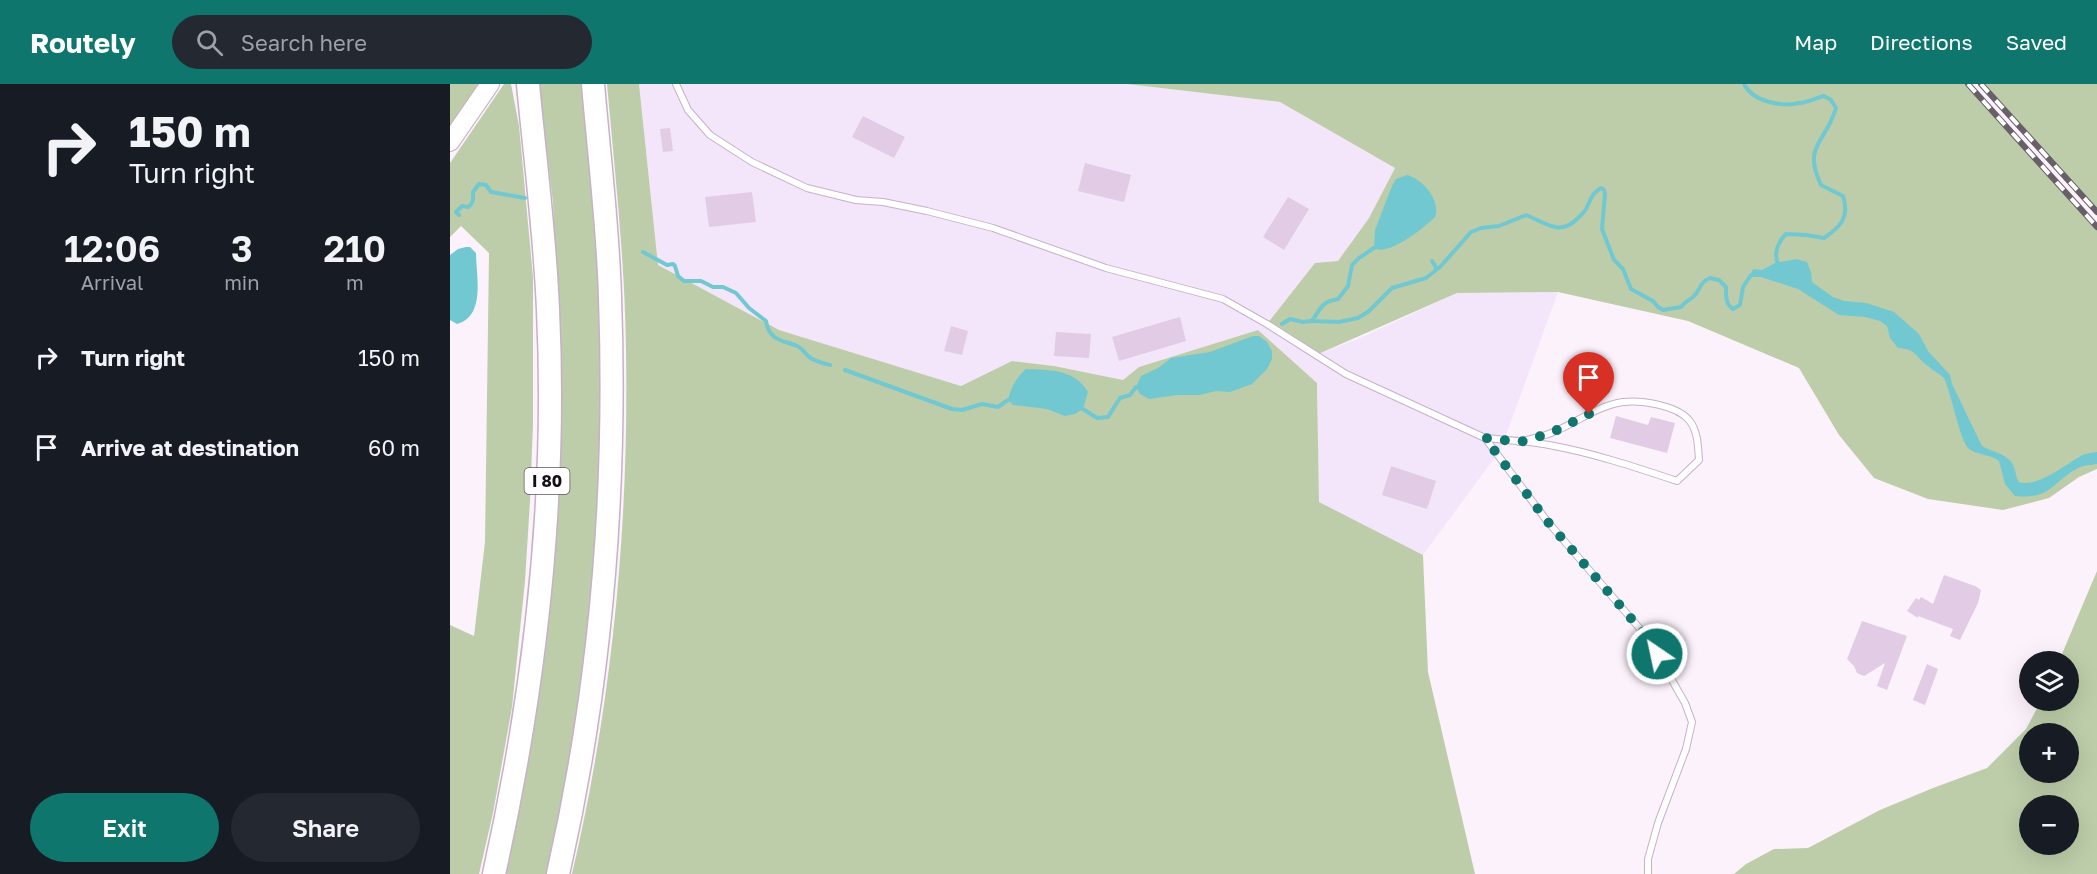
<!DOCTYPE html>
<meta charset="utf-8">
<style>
body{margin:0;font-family:"Golos Text",sans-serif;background:#242831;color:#f1f3f6;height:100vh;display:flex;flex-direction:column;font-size:22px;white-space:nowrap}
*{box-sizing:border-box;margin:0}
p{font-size:20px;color:#9ea1a6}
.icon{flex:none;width:33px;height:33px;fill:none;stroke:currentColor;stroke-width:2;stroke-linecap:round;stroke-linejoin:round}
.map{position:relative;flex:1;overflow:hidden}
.panel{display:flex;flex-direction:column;background:#171b24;width:450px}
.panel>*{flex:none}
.banner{background:#171b24;color:#f1f3f6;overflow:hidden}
.buttons{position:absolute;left:1569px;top:567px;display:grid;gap:12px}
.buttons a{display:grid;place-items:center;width:60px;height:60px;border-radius:50%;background:#171b24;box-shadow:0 6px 24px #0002;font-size:30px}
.pin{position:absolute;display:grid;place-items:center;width:51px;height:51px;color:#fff;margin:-62px -26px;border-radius:50% 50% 50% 0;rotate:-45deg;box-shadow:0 0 6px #0007}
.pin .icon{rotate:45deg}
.me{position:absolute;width:66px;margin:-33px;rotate:326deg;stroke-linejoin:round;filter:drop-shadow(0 0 4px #0008)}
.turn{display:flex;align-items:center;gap:21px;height:126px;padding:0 30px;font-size:27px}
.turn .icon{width:78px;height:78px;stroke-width:2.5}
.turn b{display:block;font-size:42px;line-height:51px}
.eta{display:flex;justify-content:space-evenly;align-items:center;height:102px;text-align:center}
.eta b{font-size:36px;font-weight:600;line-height:42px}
.action{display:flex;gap:12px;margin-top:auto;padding:12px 30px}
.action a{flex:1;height:69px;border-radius:36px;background:#0f766e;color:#fff;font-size:24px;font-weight:600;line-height:69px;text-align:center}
.action a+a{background:#242831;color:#f1f3f6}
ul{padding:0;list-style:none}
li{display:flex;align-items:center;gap:18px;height:90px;padding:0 30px}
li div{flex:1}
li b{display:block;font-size:22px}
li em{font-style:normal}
header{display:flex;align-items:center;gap:36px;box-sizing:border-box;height:84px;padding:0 30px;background:#0f766e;color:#fff}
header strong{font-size:28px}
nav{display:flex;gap:33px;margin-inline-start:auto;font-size:21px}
.search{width:420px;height:54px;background:#242831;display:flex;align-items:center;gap:15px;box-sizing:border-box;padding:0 21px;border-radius:33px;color:#9ea1a6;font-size:22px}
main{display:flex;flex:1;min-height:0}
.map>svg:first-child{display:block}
</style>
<header>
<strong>Routely</strong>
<div class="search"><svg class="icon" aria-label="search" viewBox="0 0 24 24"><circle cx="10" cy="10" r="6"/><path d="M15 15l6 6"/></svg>Search here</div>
<nav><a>Map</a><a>Directions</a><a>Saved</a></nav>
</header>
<main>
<section class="panel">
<div class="banner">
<div class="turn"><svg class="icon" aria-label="right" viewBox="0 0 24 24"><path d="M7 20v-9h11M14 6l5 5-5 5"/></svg><div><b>150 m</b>Turn right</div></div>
</div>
<div class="eta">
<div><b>12:06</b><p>Arrival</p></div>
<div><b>3</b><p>min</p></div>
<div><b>210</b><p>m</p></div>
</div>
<ul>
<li><svg class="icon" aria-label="right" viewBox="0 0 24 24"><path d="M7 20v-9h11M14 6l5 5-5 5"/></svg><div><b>Turn right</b></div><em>150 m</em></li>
<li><svg class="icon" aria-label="arrive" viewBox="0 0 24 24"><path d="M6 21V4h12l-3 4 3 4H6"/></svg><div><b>Arrive at destination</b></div><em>60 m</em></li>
</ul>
<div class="action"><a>Exit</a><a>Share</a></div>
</section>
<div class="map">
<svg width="1647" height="790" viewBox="0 0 1647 790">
<rect width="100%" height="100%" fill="#fcf2fc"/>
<!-- industrial -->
<polygon fill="#f3e6fa" points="189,0 677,0 830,18 945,84 919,134 888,177 866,271 910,254 1007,209 1108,208 1051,365 973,471 869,418 867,299 808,246 689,283 673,296 604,282 562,277 511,302 329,246 208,181"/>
<!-- green -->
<g fill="#bdcda9" fill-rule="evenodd">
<polygon points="0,0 29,0 0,42"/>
<polygon points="54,0 61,0 69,42 83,193 83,340 80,417 75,497 62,623 43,729 29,790 0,790 0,541 24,552 35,458 39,169 11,142 0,153 0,79"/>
<polygon points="89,0 133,0 150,194 152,374 137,568 115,724 100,790 54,790 109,261 103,119"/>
<path d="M157,0h32l19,181 121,65 182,56 51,-25 42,5 69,14 16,-13 119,-37 59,53 2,119 104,53 5,117 47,202h-903c40,-170 57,-348 54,-523 -1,-89 -11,-178 -19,-267z"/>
<polygon points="677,0 1518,0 1647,143 1647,385 1629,393 1599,414 1553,426 1478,415 1424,394 1389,351 1349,284 1238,237 1108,208 1007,209 866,271 817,240 865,179 888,177 919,134 945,84 830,18"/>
<polygon points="1531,0 1647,0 1647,128"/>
<path d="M1647,487v303h-363l12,-10 28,-15 34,-1 72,-38 53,-22 54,-20 39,-39 15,-28 27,-1v-38l-9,-1zM1580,650h38v38h-38zM1580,722h38v38h-38z"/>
</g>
<!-- water -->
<g fill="#71c8d1">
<path d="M957,91c16,4 34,26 28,42 -10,10 -47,40 -61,31l1,-18 17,-44 4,-7z"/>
<path d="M16,163h4l6,6c0,22 10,63 -19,71l-7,-4v-65l8,-6z"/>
<path d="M1346,175l11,3 4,10 1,10 21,15 11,4 22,2 28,9 25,22 9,17 22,24 2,9 30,62c10,6 23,7 30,17 4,6 3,13 7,19 17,6 45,-16 60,-25 5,-4 12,-4 18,-5v12c-6,1 -13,1 -19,4 -26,14 -27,32 -63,28l-10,-12 -6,-23c-9,-7 -22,-6 -30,-12 -10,-10 -17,-54 -25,-71 -5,-5 -11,-7 -16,-12 -13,-9 -11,-17 -30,-18l-8,-10 -3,-12 -7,-5 -15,-4 -26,-2 -41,-26 -37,-12h-11l3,-8 9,1 13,-7z"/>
<polygon points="803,252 809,252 817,258 822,267 822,275 817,285 802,300 780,308 766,307 750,311 727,311 699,315 690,310 686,303 691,292 708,284 721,274 760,268"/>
<path d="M576,285c24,1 49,0 62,23l-5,17 -8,5 -10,2 -18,-7 -34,-4 -5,-5c3,-13 8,-22 18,-31z"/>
</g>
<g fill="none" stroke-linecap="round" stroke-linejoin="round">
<!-- stream -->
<g stroke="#71c8d1" stroke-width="4">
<path d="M1294,0c9,18 38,23 56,19 8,-1 16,-5 24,-7l7,4 5,8c-10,35 -34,37 -15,77l22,11c7,22 -3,31 -19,42l-18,-3 -20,-1c-9,9 -13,21 -7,32"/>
<path d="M9,131l-3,-3 6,-6 6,1c6,-4 5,-9 5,-15l6,-8 7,1 5,7 34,6"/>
<path d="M193,168l24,13 6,-1 2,2 3,10 6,5h17l12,6h10l13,6 13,15 17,13c3,20 17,19 31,25 5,2 7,6 11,10 5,5 14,7 22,9"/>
<polyline points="982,177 987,185"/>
<path d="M862,237l27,1 19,-4 11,-7 23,-23 34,-10 15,-12 30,-34 10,-4 18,-2 27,-11c20,8 34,22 52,3 3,-3 8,-7 9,-11 4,-8 5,-14 14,-19l3,2 1,4 -3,35 12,31 9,9 8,20 22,12 5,6 5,3 18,-3c4,-5 7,-6 12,-10 8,-6 5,-14 17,-19l9,2 7,7c0,8 -1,17 7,22l7,-4 3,-18 8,-12"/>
<path d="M832,240l8,-5 13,3 9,-1c9,-13 9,-19 26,-22l10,-13 4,-21 7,-7 15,-10"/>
<polyline points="395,286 502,325 512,326 532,320 548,323 558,316"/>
<polyline points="633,325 647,334 658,333 670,314 680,311 686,303"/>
</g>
</g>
<!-- building -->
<g fill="#e2cbe4">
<polygon points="413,32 455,53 444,74 402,53"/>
<polygon points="220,44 223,67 213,68 210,45"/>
<polygon points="635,79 681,91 674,118 628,107"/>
<polygon points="302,108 306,138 259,143 255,113"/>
<polygon points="838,113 859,125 834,166 813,153"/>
<polygon points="730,233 736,257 669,277 662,253"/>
<polygon points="501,242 518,247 512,271 494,267"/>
<polygon points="606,248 641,250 639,274 604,272"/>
<polygon points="1166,332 1198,341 1201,333 1225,339 1217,369 1160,354"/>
<polygon points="941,382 986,397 977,425 932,411"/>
<polygon points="1494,491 1525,502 1531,506 1528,519 1510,556 1500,552 1503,545 1468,532 1468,534 1457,527 1466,514 1469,516 1471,513 1483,520"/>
<polygon points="1412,537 1457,552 1437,606 1427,602 1435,579 1414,592 1407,589 1404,582 1397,575"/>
<polygon points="1477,580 1488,585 1475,621 1463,616"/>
</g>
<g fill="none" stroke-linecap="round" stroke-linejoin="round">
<!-- lane casing -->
<g stroke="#c7b0c8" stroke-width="8">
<g id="lane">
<polyline points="226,0 238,26 260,51 302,78 357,104 406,116 433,118 477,127 543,144 656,184 773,215 817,240 896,290 1035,354 1097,437 1198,554 1235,619 1242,638 1236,665 1208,739 1198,775 1198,790"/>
<path d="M1035,354c21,2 43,3 64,7 44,8 86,22 128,36l22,-21c-1,-14 -1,-29 -10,-40 -13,-15 -48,-20 -66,-18 -27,4 -48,22 -72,31 -10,4 -21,6 -32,9"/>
</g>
</g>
<!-- secondary casing -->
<g stroke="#c7b0c8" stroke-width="20">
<polyline id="secondary" points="0,58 40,0"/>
</g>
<!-- highway casing -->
<g stroke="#c7b0c8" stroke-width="25">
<g id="highway">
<path d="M44,790c41,-184 63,-375 54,-564 -3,-76 -13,-151 -20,-226"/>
<path d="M108,790c43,-189 59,-384 52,-577 -2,-71 -11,-142 -17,-213"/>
</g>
</g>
<!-- lane -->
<use href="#lane" stroke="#fff" stroke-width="6"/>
<!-- secondary -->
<use href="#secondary" stroke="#fff" stroke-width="18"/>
<!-- highway -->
<use href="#highway" stroke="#fff" stroke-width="22"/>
<!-- rail casing -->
<g stroke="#685f68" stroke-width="6">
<g id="rail">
<polyline points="1518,0 1647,143"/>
<polyline points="1531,0 1647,128"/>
</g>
</g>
<!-- rail -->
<use href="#rail" stroke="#fff" stroke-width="4" stroke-dasharray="11" stroke-linecap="butt"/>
</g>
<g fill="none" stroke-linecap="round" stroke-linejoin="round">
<!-- route -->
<polyline stroke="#0f766e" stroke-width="10" stroke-dasharray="0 18" points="1139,330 1101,349 1070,358 1035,354 1097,437 1198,554 1207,570"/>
</g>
<g text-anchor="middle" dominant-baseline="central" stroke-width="4.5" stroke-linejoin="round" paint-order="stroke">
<!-- shield labels -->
<rect fill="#fff" stroke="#5c565c" stroke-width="1.5" x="74.5" y="384" width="45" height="26" rx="4.5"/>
<g font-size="16" font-weight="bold" fill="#160e16">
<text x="97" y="397">I 80</text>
</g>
</g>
</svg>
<div class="buttons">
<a><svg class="icon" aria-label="layers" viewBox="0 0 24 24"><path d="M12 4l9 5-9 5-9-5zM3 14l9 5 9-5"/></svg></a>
<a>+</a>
<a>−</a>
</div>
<div class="pin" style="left:1139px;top:330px;background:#d93025"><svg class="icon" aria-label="arrive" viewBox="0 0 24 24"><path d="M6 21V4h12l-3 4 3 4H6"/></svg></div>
<svg class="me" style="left:1207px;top:570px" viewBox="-20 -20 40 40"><circle r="17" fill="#0f766e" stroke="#fff" stroke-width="3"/><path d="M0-11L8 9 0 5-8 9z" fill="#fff"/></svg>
</div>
</main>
